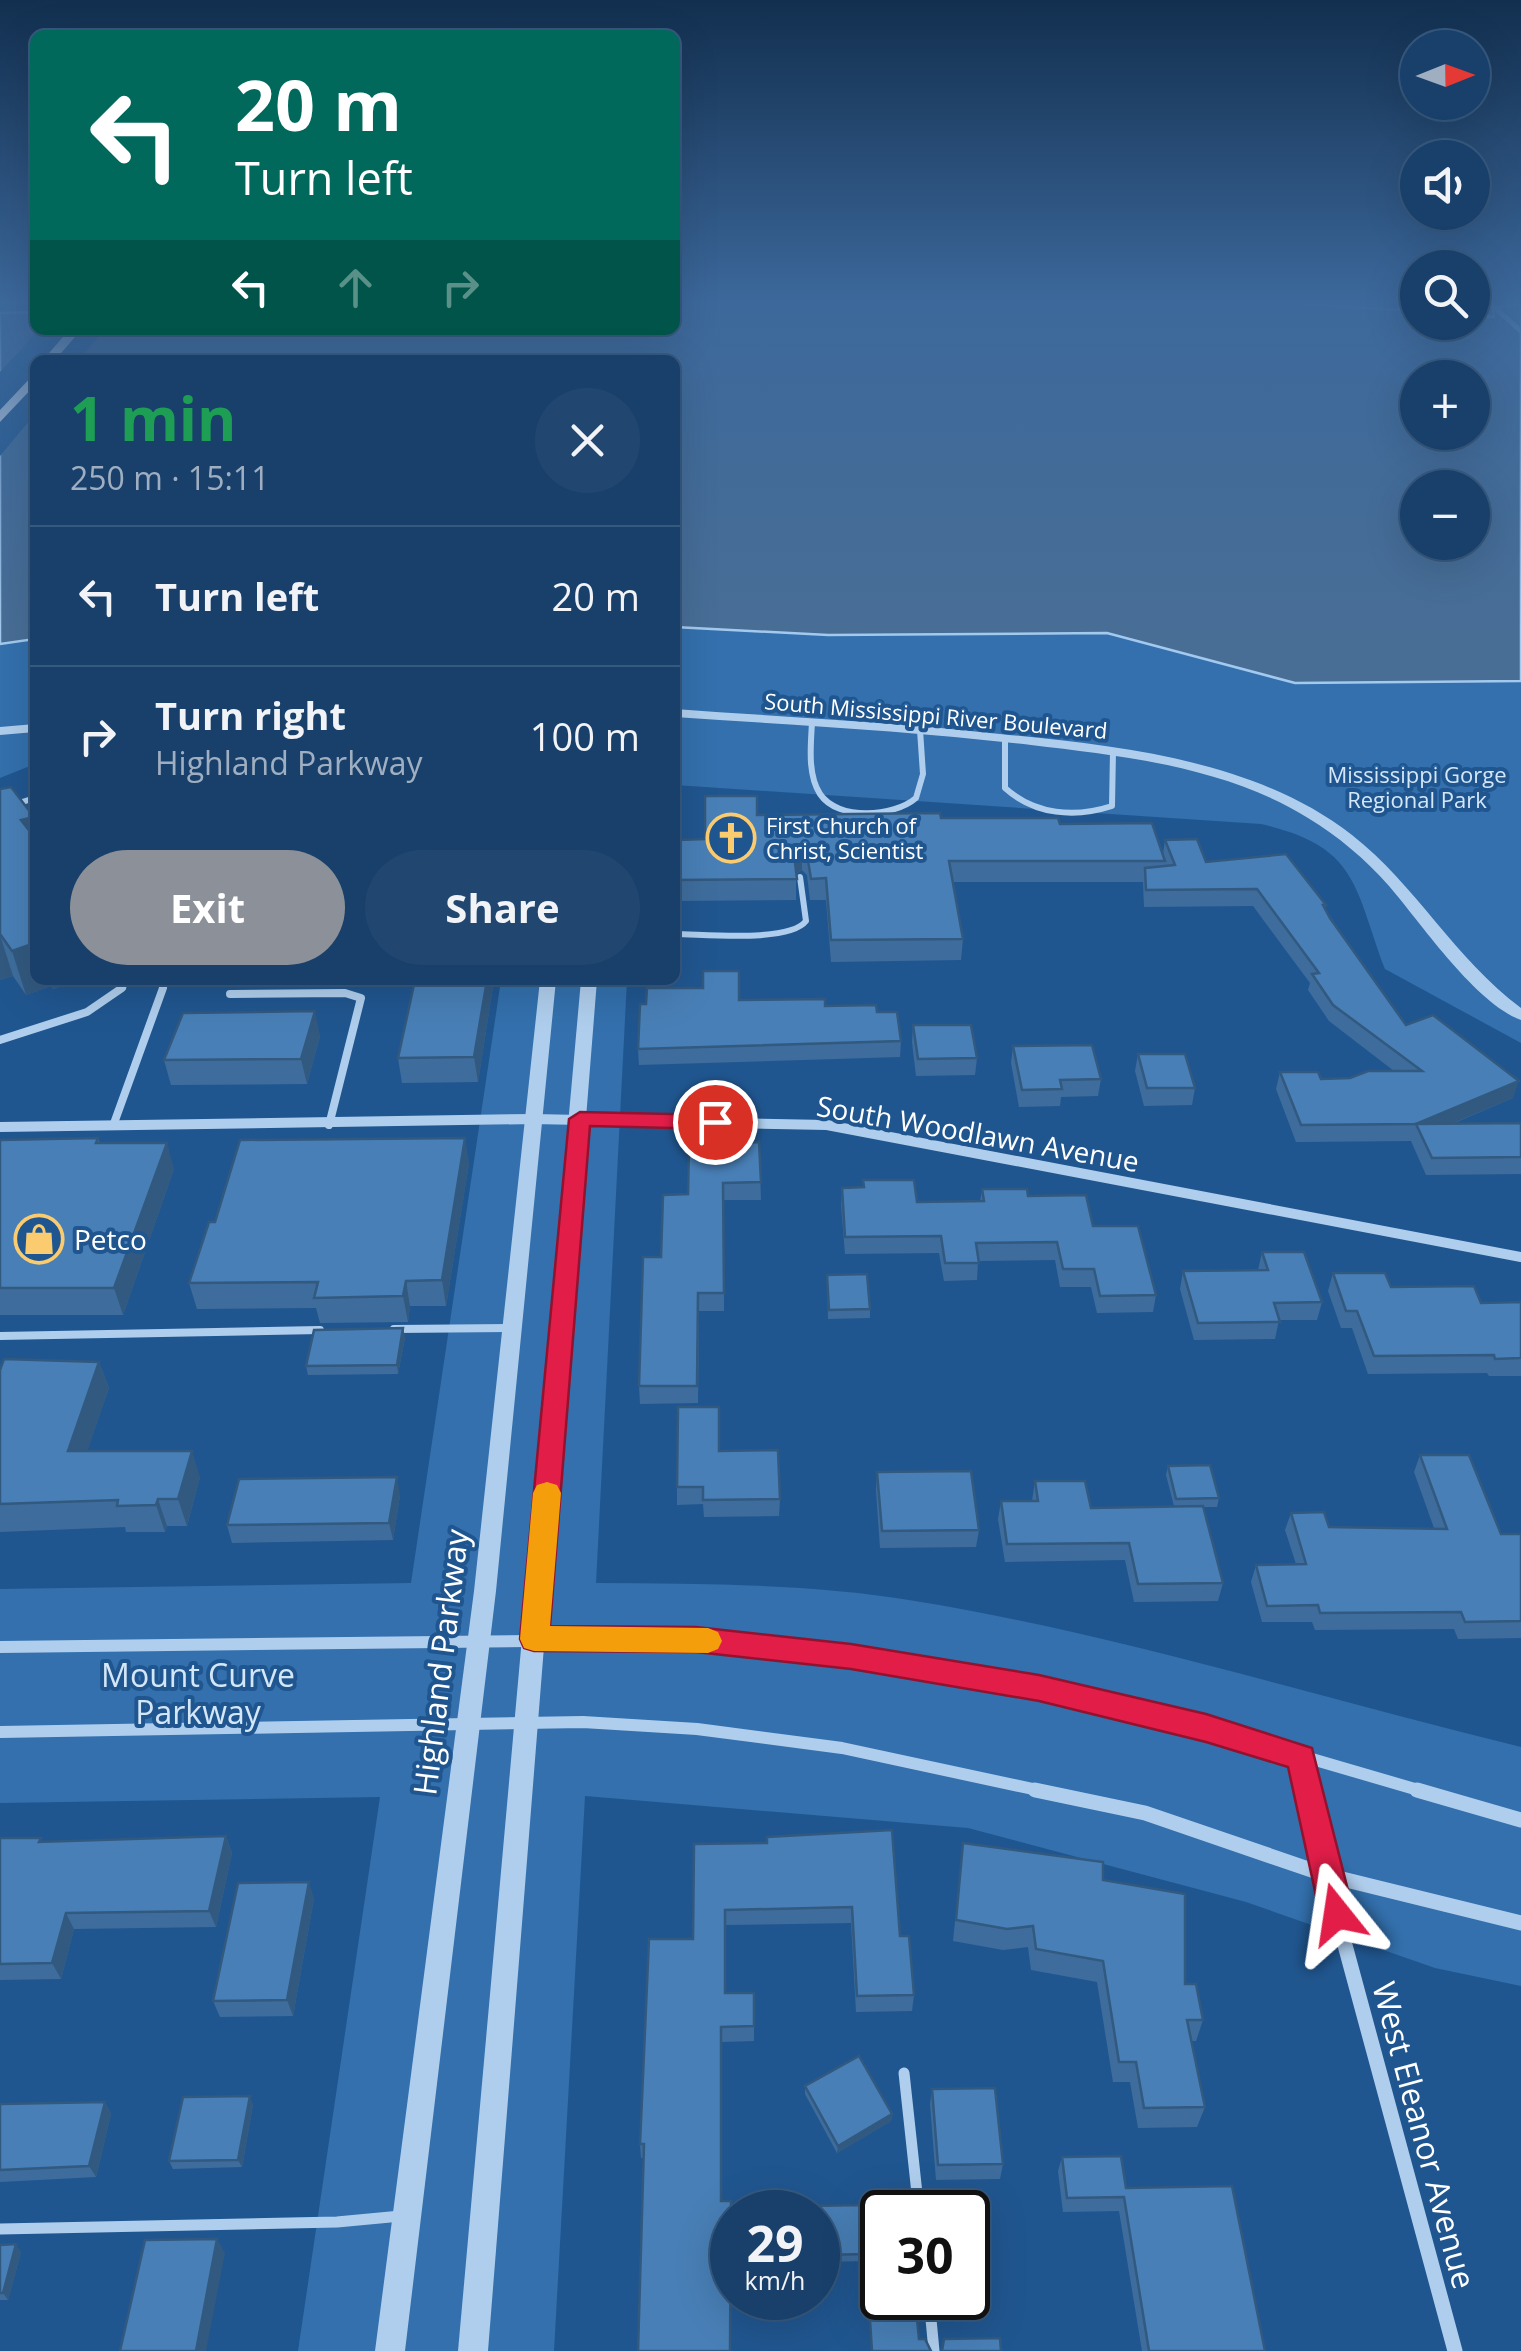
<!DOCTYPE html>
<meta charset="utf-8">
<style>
body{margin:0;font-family:"Open Sans",sans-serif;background:#214771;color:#f1f3f6;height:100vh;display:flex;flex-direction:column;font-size:38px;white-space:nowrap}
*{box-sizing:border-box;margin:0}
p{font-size:32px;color:#9fafc1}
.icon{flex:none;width:55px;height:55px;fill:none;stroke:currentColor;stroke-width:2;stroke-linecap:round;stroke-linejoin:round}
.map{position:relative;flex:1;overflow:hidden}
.sheet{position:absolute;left:30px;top:355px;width:650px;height:630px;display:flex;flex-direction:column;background:#18406b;border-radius:15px;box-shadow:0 10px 40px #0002,0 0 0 2px #36597e}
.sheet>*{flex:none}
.banner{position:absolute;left:30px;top:30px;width:650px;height:305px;border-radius:15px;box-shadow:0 10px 40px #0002,0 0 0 2px #36597e;background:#00695c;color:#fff;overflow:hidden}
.needle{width:65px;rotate:89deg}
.buttons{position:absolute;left:1400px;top:30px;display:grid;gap:20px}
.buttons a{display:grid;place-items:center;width:90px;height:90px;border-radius:50%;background:#18406b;box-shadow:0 10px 40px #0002,0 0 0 2px #36597e;font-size:50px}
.speed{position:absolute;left:710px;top:2190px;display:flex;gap:20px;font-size:50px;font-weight:700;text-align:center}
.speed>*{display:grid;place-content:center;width:130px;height:130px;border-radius:50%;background:#18406b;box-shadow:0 10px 40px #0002,0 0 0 2px #36597e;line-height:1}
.speed small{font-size:25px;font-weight:400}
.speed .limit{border:5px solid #111;border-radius:15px;background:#fff;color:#111}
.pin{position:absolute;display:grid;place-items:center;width:85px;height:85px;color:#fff;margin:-42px;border:5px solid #fff;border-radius:50%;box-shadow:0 2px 10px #0007}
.me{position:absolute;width:110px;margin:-55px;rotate:345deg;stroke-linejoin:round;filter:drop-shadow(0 0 8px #0008)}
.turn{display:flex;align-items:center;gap:35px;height:210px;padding:0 40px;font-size:45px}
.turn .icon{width:130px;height:130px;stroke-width:2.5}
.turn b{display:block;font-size:70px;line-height:85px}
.lanes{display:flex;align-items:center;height:95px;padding:0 40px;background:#0003;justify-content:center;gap:50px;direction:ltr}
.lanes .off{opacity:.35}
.round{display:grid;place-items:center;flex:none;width:105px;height:105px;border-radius:52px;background:#214771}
.headline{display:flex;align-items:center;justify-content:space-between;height:170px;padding:0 40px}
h1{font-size:60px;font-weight:700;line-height:75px;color:#1e9e55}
.primary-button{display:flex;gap:20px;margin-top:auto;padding:20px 40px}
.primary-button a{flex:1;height:115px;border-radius:60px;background:#8c9099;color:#fff;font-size:40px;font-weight:700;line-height:115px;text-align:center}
.primary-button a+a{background:#214771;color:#f1f3f6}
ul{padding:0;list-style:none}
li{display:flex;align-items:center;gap:30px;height:140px;padding:0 40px;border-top:2px solid #36597e}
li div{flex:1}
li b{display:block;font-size:38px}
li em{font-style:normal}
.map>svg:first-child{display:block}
</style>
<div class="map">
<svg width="1521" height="2351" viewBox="0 0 1521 2351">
<rect width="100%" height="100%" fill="#20568f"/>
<!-- green -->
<g fill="#3370ad">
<polygon points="1252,301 1417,301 1417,311"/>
<path d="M675,627l153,8 279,-2 188,50 226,-2v362l-136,-74c-31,-83 -27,-123 -124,-145l-586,-39z"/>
<polygon points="35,639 35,764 0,778 0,644"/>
<path d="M501,980h126l-31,603c106,1 214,0 319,18 202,33 406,97 606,146v239l-86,-18 -189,-66 -278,-74 -383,-32 -31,555h-256l82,-554 -380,6v-214l411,-6z"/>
</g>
<!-- water -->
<path fill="#486e96" stroke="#a3c9ee" stroke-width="2.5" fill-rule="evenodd" d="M675,301h577l165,10 1,11h54l1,-7 21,2 -1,-10 28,-2v376l-226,2 -188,-50 -279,2 -153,-8v-267h-640v279l-35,5v-331l35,-1v18h640zM1418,378h54v54h-54zM1418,488h54v54h-54z"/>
<!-- pier -->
<polygon fill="#20568f" points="39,330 104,330 79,360 35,360 35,414 0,456 0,372"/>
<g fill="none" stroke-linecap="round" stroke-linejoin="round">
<!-- stream -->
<polyline stroke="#a3c9ee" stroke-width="5" points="1487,301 1521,331"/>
<!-- service-far2 -->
<g stroke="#afceed" stroke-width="6">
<path d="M812,722c-1,22 -5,52 8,72 18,27 74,23 96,4l7,-24 -3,-44"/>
<path d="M1005,738v50c30,27 70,30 107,18l1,-55"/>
<polyline points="0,809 35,798"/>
<path d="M675,934c29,0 114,9 131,-13l-6,-44"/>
<polyline points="120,990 129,980"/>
<polyline points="162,990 166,980"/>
</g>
<!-- service-far1 -->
<g stroke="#afceed" stroke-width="8">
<polyline points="230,994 345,993 361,998 329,1125"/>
<polyline points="0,1040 87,1012 122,988"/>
<polyline points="113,1126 163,988"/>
<polyline points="394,1329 509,1328"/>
<polyline points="0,1336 320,1330"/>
</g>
<!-- service -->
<g stroke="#afceed" stroke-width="11">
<polyline points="904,2073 919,2212"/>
<polyline points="0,2229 337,2222 401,2216"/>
<polyline points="929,2298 934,2351"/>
</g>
<!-- minor-far2 -->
<polyline stroke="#afceed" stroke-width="10" points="0,1127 533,1119 827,1125 1521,1257"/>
<!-- minor-far1 -->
<g stroke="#afceed" stroke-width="12">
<polyline points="0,1647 696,1639 851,1657 1039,1688 1206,1728 1425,1792"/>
<polyline points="0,1732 583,1722 697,1729 842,1748 1047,1792"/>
<polyline points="1301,1757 1308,1792"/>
</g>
<!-- minor -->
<g stroke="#afceed" stroke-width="15">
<polyline points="1035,1790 1145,1813 1326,1875 1521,1923"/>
<polyline points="1308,1790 1326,1875 1455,2351"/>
<polyline points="1417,1790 1521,1820"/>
</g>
<!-- tertiary -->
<g fill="#afceed" fill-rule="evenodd">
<path d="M675,709c108,8 217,13 325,25 119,12 254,25 352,101 64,50 103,124 169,173v12c-46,-17 -100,-97 -132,-134 -24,-27 -51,-50 -81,-68 -82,-51 -184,-62 -277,-73 -118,-14 -237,-20 -356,-28z"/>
<polygon points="35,724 35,732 0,735 0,727"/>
<polygon points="540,980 556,980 496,1591 405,2351 375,2351 474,1591"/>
<polygon points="581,980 597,980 488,2351 458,2351"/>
</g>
<!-- primary -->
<g fill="#f5f9ff" fill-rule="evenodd">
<polygon points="69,330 81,330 55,360 43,360"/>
<polygon points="35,373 35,385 0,422 0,410"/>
</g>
</g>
<!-- wall -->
<g fill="#3e6d9d">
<polygon points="0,789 34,817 35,821 35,980 78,980 54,989 51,986 26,995 13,976 0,980"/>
<polygon points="757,815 941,818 1060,824 1163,854 1165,840 1206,862 1326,905 1325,909 1406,1025 1513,1098 1452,1124 1521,1123 1521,1174 1426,1175 1411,1141 1296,1142 1276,1089 1280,1072 1321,1079 1350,1078 1394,1071 1329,1021 1308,990 1310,983 1253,906 1144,907 1143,882 953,882 963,939 961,960 831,962 826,900 810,900 807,875 802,870 796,874 796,900 676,901 675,880 705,839"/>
<polygon points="494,980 478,1082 402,1083 398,1058"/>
<polygon points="703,988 739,1000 825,1006 877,1012 901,1041 900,1057 639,1065 638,1049 646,1004"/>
<polygon points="913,1025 977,1058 975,1075 916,1076 912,1042"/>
<polygon points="320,1036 307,1084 171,1085 164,1060"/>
<polygon points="1013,1046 1101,1079 1098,1096 1061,1097 1060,1106 1019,1107 1011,1063"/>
<polygon points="1138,1054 1195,1088 1192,1105 1144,1106 1135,1071"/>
<polygon points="98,1138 100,1143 174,1169 123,1315 0,1315 0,1140"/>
<polygon points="759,1142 761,1200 724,1200 724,1311 699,1311 698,1403 640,1404 639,1386 661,1257 688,1194"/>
<polygon points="469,1163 446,1306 410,1306 408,1322 320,1323 316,1308 197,1309 189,1283 215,1222"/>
<polygon points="863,1180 917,1202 980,1201 982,1189 1028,1196 1093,1226 1156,1295 1153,1312 1097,1313 1091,1287 1060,1287 1055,1260 978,1261 977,1280 944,1281 939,1253 845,1254 841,1205 842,1188 863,1187"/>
<polygon points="1262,1252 1322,1302 1317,1320 1279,1320 1275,1339 1194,1340 1180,1289 1183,1271 1258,1270"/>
<polygon points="1333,1273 1391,1287 1481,1303 1521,1302 1521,1376 1489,1376 1487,1373 1368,1374 1352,1328 1341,1328 1328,1291"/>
<polygon points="827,1275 870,1309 870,1318 828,1319"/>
<polygon points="405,1337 398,1374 308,1375 306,1366"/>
<polygon points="99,1362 109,1388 87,1451 200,1477 187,1526 167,1526 165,1532 126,1532 125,1527 0,1532 0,1370"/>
<polygon points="719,1451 780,1499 779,1516 704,1517 703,1504 677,1505 677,1487"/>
<polygon points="1420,1455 1501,1534 1521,1534 1521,1638 1458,1639 1454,1629 1315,1630 1312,1622 1262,1622 1251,1582 1256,1565 1296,1564 1285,1530 1291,1513 1329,1527 1434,1528 1414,1472"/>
<polygon points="1168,1466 1219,1498 1217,1507 1204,1507 1223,1583 1218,1601 1134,1602 1125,1560 1005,1562 998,1519 1001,1501 1032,1501 1035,1481 1091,1508 1174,1506 1166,1475"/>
<polygon points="877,1472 979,1530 976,1547 880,1548 876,1490"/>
<polygon points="400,1495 393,1540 232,1543 227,1525"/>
<polygon points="226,1836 232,1853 216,1927 74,1929 61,1979 0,1980 0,1838 43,1842"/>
<polygon points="767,1843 900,1936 914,1995 912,2011 856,2012 851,1923 725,1925 725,1993 754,2026 754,2041 722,2042 722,2201 730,2351 644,2158 641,2158 640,2144 693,1939"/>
<polygon points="963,1843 1103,1880 1185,1984 1203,2020 1196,2041 1191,2041 1205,2107 1197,2127 1138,2128 1130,2082 1113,2082 1097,1982 1031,1970 1028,1947 1003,1950 953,1941"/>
<polygon points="314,1898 293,2016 220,2017 213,2001"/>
<polygon points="805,2086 892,2114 891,2121 837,2153 805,2094"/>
<polygon points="932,2089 1003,2164 1000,2179 936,2180 930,2104"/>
<polygon points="105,2102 111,2114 96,2177 0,2182 0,2104"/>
<polygon points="253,2104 242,2167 173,2169 169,2161"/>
<polygon points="1062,2157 1126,2188 1265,2351 1142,2351 1119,2211 1063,2212 1058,2171"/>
<polygon points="818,2212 869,2254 868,2261 818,2262"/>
<polygon points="0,2245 21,2252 8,2300 0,2300"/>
</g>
<!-- shaded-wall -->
<g fill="#32597f">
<polygon points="34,817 35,821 35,862 21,820"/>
<polygon points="802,849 802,870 793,875 794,854"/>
<polygon points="0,935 13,976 0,980"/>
<polygon points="35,943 35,980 49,980 51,986 26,995 12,951"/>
<polygon points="51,980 78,980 54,989"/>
<polygon points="487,980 494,980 478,1082 474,1057"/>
<polygon points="315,1011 320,1036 307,1084 301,1059"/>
<polygon points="1519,1081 1513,1098 1422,1136 1416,1124 1410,1141 1416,1124"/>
<polygon points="465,1138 469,1163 446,1306 442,1280"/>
<polygon points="167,1143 174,1169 123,1315 114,1288"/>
<polygon points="406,1281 410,1306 408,1322 403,1296"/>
<polygon points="403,1328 405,1337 398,1374 397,1365"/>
<polygon points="99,1362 109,1388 78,1478 68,1451"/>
<polygon points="192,1451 200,1477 187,1526 178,1499"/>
<polygon points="397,1477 400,1495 393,1540 389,1523"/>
<polygon points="158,1499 167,1526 165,1532 156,1505"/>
<polygon points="226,1836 232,1853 216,1927 209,1911"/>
<polygon points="309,1882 314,1898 293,2016 287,2000"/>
<polygon points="66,1913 74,1929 61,1979 52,1963"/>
<polygon points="250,2096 253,2104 242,2167 238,2160"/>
<polygon points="105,2102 111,2114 96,2177 89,2166"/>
<polygon points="892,2114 891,2121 837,2153 838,2146"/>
<polygon points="217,2239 225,2253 206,2351 196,2351"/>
<polygon points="16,2244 21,2252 8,2300 3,2293"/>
</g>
<!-- building -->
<g fill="#487fb6" stroke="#32597f" stroke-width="2.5">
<polygon points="11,787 34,817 21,820 35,838 35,943 12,951 0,934 0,789"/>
<polygon points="705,796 757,796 757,815 940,813 941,818 1058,818 1060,824 1152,823 1165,861 949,861 963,939 831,940 826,878 811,879 807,854 802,849 794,854 797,879 675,880 677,840 705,839"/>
<polygon points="1197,839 1206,862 1286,854 1326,905 1323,905 1330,918 1406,1025 1433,1015 1519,1081 1416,1124 1301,1125 1280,1072 1318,1072 1321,1079 1350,1078 1368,1071 1422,1071 1333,1005 1312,974 1319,973 1257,889 1146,890 1145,868 1175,865 1165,840"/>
<polygon points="703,971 739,971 739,1000 825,999 825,1006 876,1005 877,1012 897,1012 901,1041 638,1049 640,1004 646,1004 647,988 703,988"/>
<polygon points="415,980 487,980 474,1057 398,1058"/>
<polygon points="315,1011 301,1059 164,1060 183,1013"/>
<polygon points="913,1025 971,1025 977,1058 918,1059"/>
<polygon points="1092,1045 1101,1079 1060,1080 1062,1089 1022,1090 1013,1046"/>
<polygon points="1138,1054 1185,1054 1195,1088 1147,1088"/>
<polygon points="1521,1123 1521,1157 1432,1158 1416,1124"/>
<polygon points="98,1138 96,1143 167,1143 114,1288 0,1288 0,1140"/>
<polygon points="465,1138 442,1280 406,1281 403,1296 314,1298 318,1282 189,1283 209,1222 215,1222 240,1140"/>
<polygon points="759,1142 761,1182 723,1183 724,1293 698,1293 697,1386 639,1386 643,1257 661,1257 663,1195 688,1194 689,1147"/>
<polygon points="863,1180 914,1180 917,1202 984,1201 982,1189 1027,1189 1028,1196 1086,1195 1093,1226 1138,1226 1156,1295 1100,1296 1094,1269 1063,1269 1057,1242 976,1243 979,1263 945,1263 941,1236 845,1237 842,1188 864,1187"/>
<polygon points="1262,1252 1304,1252 1322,1302 1274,1303 1280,1322 1198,1323 1183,1271 1268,1270"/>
<polygon points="1333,1273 1385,1273 1391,1287 1474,1286 1481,1303 1521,1302 1521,1358 1495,1359 1494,1355 1374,1356 1357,1311 1346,1311"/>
<polygon points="867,1274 870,1309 829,1310 827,1275"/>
<polygon points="403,1328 397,1365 306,1366 314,1330"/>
<polygon points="4,1359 99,1362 68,1451 192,1451 178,1499 158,1499 156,1505 117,1506 118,1500 0,1504 0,1370"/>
<polygon points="678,1407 719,1407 719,1451 778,1450 780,1499 703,1500 703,1487 677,1487"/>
<polygon points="1420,1455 1469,1455 1501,1534 1521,1534 1521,1621 1465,1622 1461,1612 1320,1613 1318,1605 1267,1606 1256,1565 1306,1564 1291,1513 1324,1512 1329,1527 1447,1529"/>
<polygon points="1210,1465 1219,1498 1176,1499 1168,1466"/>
<polygon points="971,1471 979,1530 882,1531 877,1472"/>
<polygon points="397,1477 389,1523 227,1525 239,1479"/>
<polygon points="1035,1481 1085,1481 1091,1508 1203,1506 1223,1583 1138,1584 1129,1543 1007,1544 1001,1501 1038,1501"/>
<polygon points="892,1830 900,1936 909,1936 914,1995 857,1996 852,1907 725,1910 725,1993 754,1993 754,2026 721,2027 721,2201 731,2201 730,2351 638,2351 644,2144 640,2144 649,1939 693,1939 694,1844 767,1843 767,1837"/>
<polygon points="226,1836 209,1911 66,1913 52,1963 0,1964 0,1838 41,1838 39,1842"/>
<polygon points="963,1843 1103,1862 1103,1880 1185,1894 1185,1984 1196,1984 1203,2020 1187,2020 1205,2107 1144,2108 1136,2062 1119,2062 1103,1961 1036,1949 1033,1926 1007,1929 956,1920"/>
<polygon points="309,1882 287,2000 213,2001 238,1883"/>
<polygon points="859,2056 892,2114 838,2146 805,2086"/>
<polygon points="995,2088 1003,2164 938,2165 932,2089"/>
<polygon points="250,2096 238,2160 169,2161 183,2097"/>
<polygon points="105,2102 89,2166 0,2170 0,2104"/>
<polygon points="1121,2156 1126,2188 1232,2186 1265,2351 1149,2351 1124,2197 1067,2198 1062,2157"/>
<polygon points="866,2205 869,2254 818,2255 818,2212 805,2212 805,2206"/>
<polygon points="217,2239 196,2351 120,2351 145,2240"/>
<polygon points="16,2244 3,2293 0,2293 0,2245"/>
<polygon points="917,2319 919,2339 925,2339 931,2351 872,2351 870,2320"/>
<polygon points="1000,2338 1001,2351 942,2351 944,2339"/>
</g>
<!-- sky -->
<linearGradient id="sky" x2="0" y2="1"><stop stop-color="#122f4f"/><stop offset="0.48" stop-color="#3c689b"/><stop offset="1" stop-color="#3c689b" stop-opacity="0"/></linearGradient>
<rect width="1521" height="630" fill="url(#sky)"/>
<!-- route -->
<polygon fill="#e11d48" stroke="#92132f" stroke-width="2.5" points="580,1112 715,1115 726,1122 715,1129 590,1126 550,1626 696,1627 851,1644 1039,1675 1206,1714 1312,1748 1354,1914 1349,1926 1337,1931 1325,1926 1320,1914 1288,1767 1206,1742 1039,1701 851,1669 696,1652 534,1651 524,1648 520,1639 569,1119"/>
<!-- slow -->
<polygon fill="#f59e0b" points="547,1482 557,1485 561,1493 550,1626 708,1628 718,1632 722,1641 718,1649 708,1653 534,1651 524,1648 520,1639 533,1493 537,1485"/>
<!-- icons -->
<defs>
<g id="church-ring" transform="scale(2.5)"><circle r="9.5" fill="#20568f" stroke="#facb6f" stroke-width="1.5"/><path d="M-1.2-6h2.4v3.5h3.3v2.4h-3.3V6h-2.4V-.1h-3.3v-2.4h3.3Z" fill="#facb6f"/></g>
<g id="shop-ring" transform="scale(2.5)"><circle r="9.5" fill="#20568f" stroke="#facb6f" stroke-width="1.5"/><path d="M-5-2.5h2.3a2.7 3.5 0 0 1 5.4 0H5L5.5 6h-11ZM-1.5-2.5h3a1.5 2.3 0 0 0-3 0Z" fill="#facb6f"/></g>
</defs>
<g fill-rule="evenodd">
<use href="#church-ring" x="731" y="838"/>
<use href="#shop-ring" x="39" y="1239"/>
</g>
<g text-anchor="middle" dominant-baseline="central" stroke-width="8" stroke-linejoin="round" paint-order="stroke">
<!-- far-street labels -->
<g font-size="22" fill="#fff" stroke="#20568f">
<text transform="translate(936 715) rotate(5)">South Mississippi River Boulevard</text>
</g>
<!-- far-park labels -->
<g font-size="22" fill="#d4e7f9" stroke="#20568f">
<text x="1417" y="774">Mississippi Gorge<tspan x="1417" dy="25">Regional Park</tspan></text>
</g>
<!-- far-poi labels -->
<g font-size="22" fill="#fff" stroke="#20568f" text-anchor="start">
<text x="766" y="825">First Church of<tspan x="766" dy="25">Christ, Scientist</tspan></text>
</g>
<!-- street labels -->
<g font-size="28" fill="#fff" stroke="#20568f">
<text transform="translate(978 1133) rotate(10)">South Woodlawn Avenue</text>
</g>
<!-- poi labels -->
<g font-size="28" fill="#fff" stroke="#20568f" text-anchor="start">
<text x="74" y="1239">Petco</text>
</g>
<!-- near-street labels -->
<g font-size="32" fill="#fff" stroke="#20568f">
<text transform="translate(440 1662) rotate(-83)">Highland Parkway</text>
<text transform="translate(1425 2135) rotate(75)">West Eleanor Avenue</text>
</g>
<!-- near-park labels -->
<g font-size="32" fill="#d4e7f9" stroke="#20568f">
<text x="198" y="1674">Mount Curve<tspan x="198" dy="37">Parkway</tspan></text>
</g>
</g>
</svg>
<div class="buttons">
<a><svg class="needle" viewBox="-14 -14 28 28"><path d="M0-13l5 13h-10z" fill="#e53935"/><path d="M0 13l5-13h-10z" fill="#9fafc1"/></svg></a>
<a><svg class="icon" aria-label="sound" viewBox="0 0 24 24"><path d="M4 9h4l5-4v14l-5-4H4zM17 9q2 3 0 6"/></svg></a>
<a><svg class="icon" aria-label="search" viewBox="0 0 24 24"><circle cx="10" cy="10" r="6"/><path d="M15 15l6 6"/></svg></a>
<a>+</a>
<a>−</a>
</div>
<div class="speed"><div>29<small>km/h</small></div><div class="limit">30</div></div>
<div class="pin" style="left:715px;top:1122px;background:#d93025"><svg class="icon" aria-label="arrive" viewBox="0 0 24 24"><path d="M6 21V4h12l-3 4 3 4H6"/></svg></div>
<svg class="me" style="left:1337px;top:1914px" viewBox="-20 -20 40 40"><path d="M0-17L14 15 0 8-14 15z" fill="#e11d48" stroke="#fff" stroke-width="4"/></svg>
<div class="banner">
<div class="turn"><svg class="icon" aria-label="left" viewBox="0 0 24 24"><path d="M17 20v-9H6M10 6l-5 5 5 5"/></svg><div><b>20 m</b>Turn left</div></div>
<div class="lanes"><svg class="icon" aria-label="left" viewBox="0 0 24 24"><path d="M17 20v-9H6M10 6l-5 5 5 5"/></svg><svg class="icon off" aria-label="ahead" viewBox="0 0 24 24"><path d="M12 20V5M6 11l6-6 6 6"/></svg><svg class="icon off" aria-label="right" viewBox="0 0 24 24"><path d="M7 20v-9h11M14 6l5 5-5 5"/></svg></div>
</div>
<section class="sheet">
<div class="headline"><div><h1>1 min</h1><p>250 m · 15:11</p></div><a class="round"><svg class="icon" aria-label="close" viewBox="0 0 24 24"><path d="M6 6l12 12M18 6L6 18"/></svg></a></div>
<ul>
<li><svg class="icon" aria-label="left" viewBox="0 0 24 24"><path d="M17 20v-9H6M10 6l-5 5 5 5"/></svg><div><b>Turn left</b></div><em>20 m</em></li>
<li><svg class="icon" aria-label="right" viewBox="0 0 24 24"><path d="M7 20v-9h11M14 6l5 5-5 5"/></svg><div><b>Turn right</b><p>Highland Parkway</p></div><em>100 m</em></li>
</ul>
<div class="primary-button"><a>Exit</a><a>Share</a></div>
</section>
</div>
